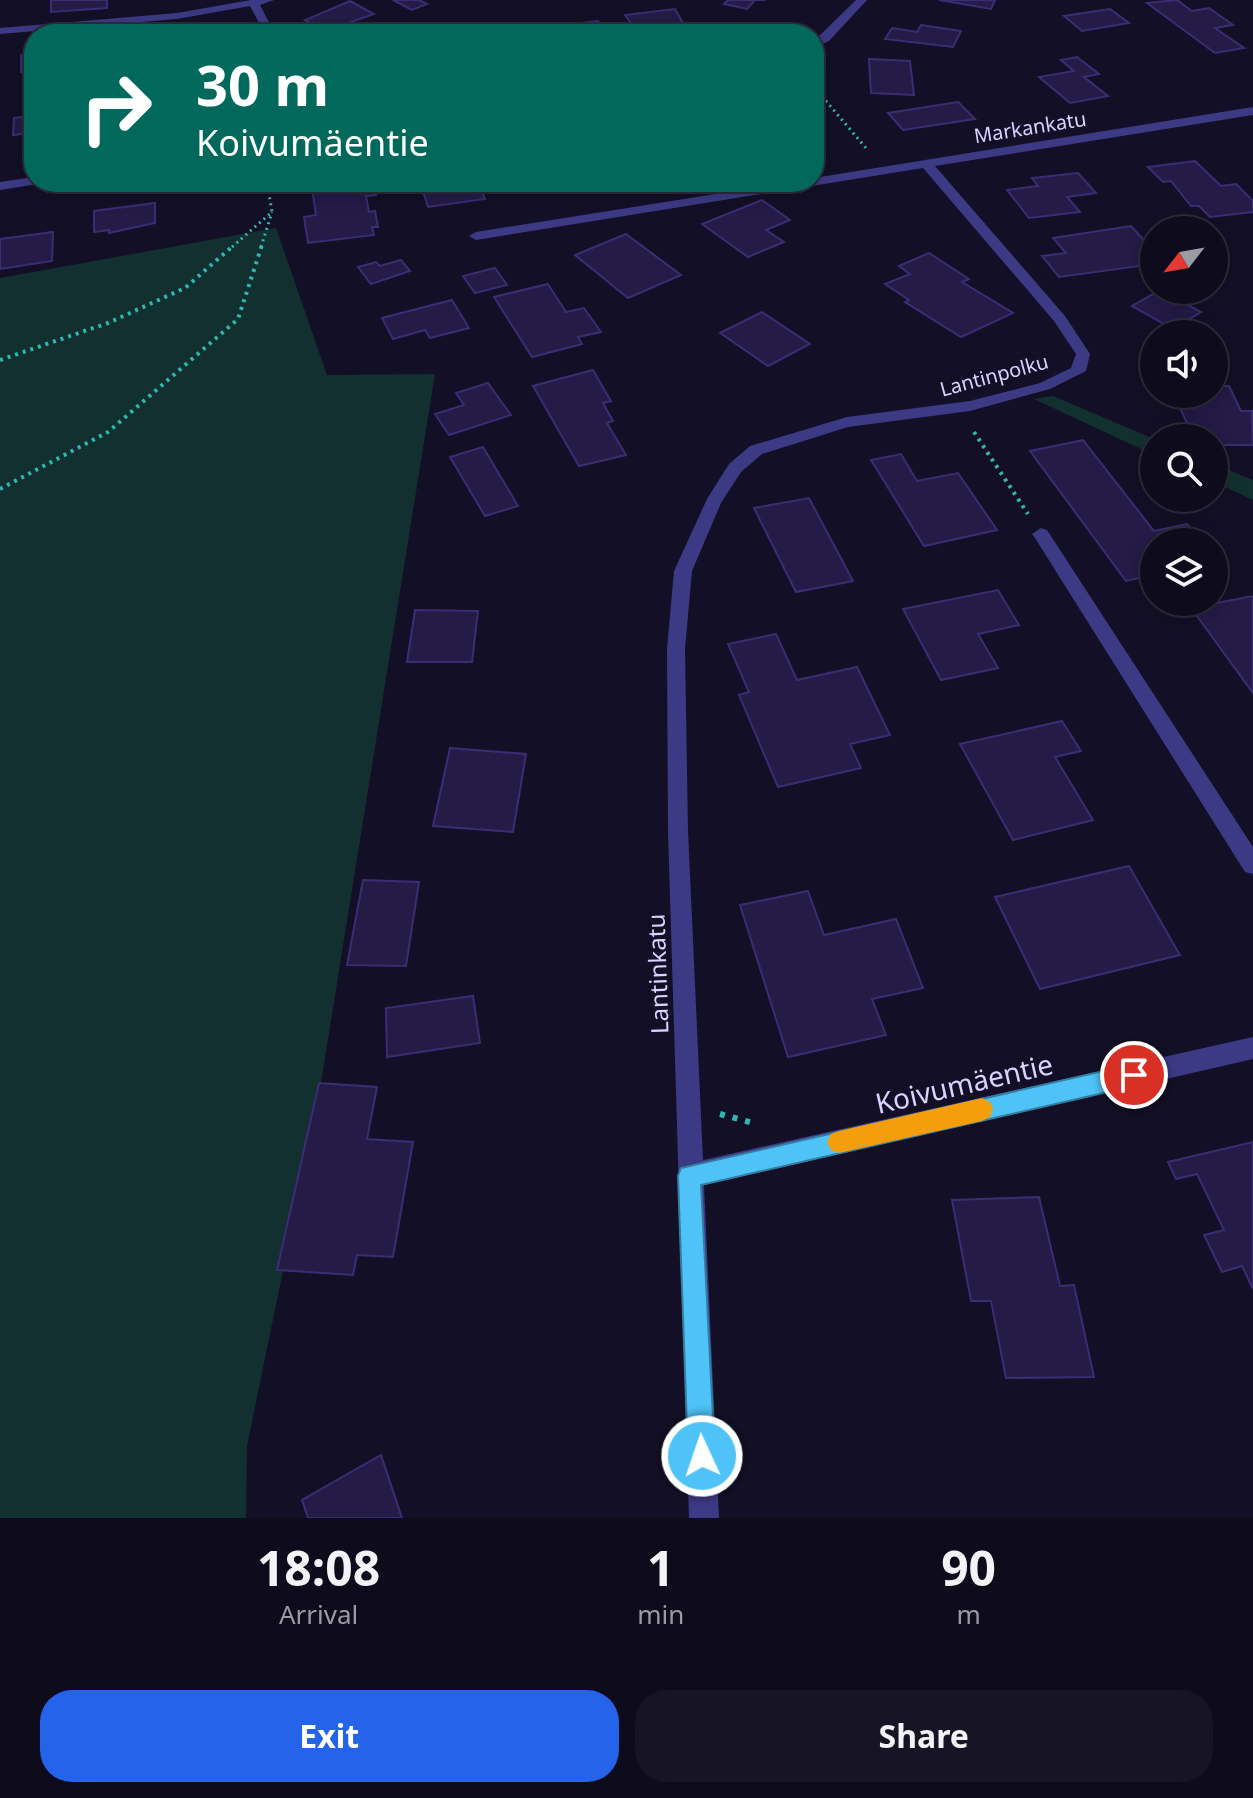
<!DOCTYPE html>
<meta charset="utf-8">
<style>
body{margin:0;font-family:"Noto Sans",sans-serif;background:#171425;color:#f1f3f6;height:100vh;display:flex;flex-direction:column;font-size:30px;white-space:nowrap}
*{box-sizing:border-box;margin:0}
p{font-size:26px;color:#9b9ba3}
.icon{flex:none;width:44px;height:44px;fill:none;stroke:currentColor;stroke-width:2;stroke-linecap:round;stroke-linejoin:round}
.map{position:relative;height:1518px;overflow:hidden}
.side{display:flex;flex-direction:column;background:#0e0b1c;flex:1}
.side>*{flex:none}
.hud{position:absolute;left:24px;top:24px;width:800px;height:168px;border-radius:32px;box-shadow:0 4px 20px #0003,0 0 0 2px #2e2b3b;background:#00695c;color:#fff;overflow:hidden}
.needle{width:52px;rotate:239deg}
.fabs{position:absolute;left:1140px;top:216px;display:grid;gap:16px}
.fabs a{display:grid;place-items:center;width:88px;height:88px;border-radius:50%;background:#0e0b1c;box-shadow:0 4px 20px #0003,0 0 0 2px #2e2b3b;font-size:40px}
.pin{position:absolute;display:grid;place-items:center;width:68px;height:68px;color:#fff;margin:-34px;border:4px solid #fff;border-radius:50%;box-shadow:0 2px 8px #0007}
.me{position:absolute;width:88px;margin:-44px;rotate:357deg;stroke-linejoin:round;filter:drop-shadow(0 0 6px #0008)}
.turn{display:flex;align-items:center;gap:28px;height:168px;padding:0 40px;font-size:36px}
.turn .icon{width:104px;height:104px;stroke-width:2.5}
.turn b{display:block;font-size:56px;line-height:68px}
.eta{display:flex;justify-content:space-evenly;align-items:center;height:136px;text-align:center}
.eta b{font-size:48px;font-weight:700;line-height:56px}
.action{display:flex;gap:16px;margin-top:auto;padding:16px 40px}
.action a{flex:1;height:92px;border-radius:32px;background:#2563eb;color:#fff;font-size:32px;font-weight:700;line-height:92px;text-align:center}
.action a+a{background:#171425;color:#f1f3f6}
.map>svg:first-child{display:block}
</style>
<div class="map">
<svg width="1253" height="1518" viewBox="0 0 1253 1518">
<rect width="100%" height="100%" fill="#130f26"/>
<!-- green -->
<g fill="#12302f">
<polygon points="276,228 327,375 435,374 319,1095 247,1446 246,1518 0,1518 0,278"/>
<polygon points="1053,396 1154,439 1154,455 1034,399"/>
<polygon points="1214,464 1253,480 1253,500 1214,482"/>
</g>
<!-- building -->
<g fill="#241b47" stroke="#3b2d73" stroke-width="2">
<polygon points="51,0 107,0 107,8 51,12"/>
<polygon points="393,0 419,0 427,4 412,10"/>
<polygon points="728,0 765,0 755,0 747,9 724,4"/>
<polygon points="939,0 995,0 991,9"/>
<polygon points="1177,0 1192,11 1209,8 1233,25 1215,28 1244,48 1215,53 1147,3"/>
<polygon points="350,1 374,14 325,31 305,20"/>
<polygon points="675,9 689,34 644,34 638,25 633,26 625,15"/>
<polygon points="1110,9 1129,23 1082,31 1064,16"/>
<polygon points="598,21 605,34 558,34 554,26"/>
<polygon points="921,25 961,31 953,47 885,39 892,28 917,32"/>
<polygon points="34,53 34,70 21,72 21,55"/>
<polygon points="1077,57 1099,74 1084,77 1108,96 1070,103 1039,77 1074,71 1061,60"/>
<polygon points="869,59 910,61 914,95 871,93"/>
<polygon points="958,102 975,119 903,130 888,113"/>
<polygon points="34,115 34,150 28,151 28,133 13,135 14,118"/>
<polygon points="1195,161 1221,186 1236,184 1253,201 1253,212 1210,217 1199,206 1191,206 1171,181 1163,182 1148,167"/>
<polygon points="1078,173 1096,193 1067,197 1080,212 1029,218 1007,190 1038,186 1032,178"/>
<polygon points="311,182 373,182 376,195 366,196 369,212 375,211 378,227 372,227 374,235 308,243 304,217 316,215"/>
<polygon points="420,182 478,182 485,199 428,207"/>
<polygon points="762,200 790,220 766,230 784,242 748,257 702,224"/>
<polygon points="155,203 155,223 109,233 109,230 94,232 94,211"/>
<polygon points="1131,226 1154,251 1154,264 1059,277 1042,256 1066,253 1053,238"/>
<polygon points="53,232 52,261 0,269 0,239"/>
<polygon points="626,234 681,275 628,298 575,255"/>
<polygon points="929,253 969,279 962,282 1013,313 961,337 905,302 909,300 885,284 910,274 899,266"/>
<polygon points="401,260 410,271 371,284 358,267 376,262 380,266"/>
<polygon points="495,268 507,285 475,293 463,276"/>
<polygon points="548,284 566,312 584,308 601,332 578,337 582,344 532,357 494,297"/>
<polygon points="1160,290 1201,312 1173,329 1132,306"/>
<polygon points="452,300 469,328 430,338 425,330 393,339 382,318"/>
<polygon points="762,312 810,344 768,366 720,333"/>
<polygon points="593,370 611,401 603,403 613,421 607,423 626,455 579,466 533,386"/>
<polygon points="488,383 511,415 449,435 435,414 464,405 456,393"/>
<polygon points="1214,386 1229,386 1241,411 1252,411 1253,445 1215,445 1212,437 1193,437 1174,394 1214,394"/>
<polygon points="1083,440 1154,531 1187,524 1202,542 1154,542 1154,575 1126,581 1030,451"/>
<polygon points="483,447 518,506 485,516 450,457"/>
<polygon points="901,454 917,481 958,473 997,530 924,546 871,460"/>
<polygon points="809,498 853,581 796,592 754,508"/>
<polygon points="998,590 1019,625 978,634 998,668 941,680 903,609"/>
<polygon points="1253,596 1253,693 1191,608"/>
<polygon points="415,610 478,611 472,662 407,662"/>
<polygon points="776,634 797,680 857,667 890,735 850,744 861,768 778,787 739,695 749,692 728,644"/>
<polygon points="1062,721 1081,751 1055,757 1093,820 1013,840 960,744"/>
<polygon points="450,748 526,754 513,832 433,826"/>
<polygon points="1129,866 1180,955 1040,989 995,897"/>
<polygon points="363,880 419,882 406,966 347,965"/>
<polygon points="808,891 824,935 896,919 923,988 872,999 886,1035 788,1057 740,905"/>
<polygon points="473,996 480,1043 387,1057 386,1008"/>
<polygon points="319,1083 377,1087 367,1139 413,1142 393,1257 357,1255 353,1275 277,1270"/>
<polygon points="1253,1142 1253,1289 1242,1266 1222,1272 1204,1235 1224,1230 1197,1174 1176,1179 1168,1162"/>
<polygon points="1039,1197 1060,1286 1074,1285 1094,1377 1006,1378 991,1301 971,1301 952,1200"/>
<polygon points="381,1455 402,1518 308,1518 302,1500"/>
</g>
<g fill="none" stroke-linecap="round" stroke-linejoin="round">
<!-- path-far2 -->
<g stroke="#2fb8b0" stroke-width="3" stroke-dasharray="2 4" stroke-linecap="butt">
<polyline points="814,87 866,148"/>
<polyline points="56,187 90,182"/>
<polyline points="232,247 272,212 267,182"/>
<polyline points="261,247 272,212"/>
</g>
<!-- path-far1 -->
<g stroke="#2fb8b0" stroke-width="4" stroke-dasharray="3 5" stroke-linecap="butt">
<polyline points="0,360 108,323 185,288 234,245"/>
<polyline points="974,432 1028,514"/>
<polyline points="0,489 108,432 238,319 262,245"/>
</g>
<!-- path -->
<polyline stroke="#2fb8b0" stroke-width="6" stroke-dasharray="5 8" stroke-linecap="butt" points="720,1114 757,1124"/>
<!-- minor -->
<g fill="#3d3a85" fill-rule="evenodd">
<polygon points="251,0 274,0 260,5 275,34 265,34 250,6 177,19 0,34 0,28 177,13"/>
<polygon points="856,0 867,0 829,41 814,48 814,41"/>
<polygon points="1253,107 1253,115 935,166 1065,316 1090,354 1086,371 1050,389 970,411 848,427 762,454 741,472 721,503 692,571 685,649 688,831 703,1160 1253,1037 1253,1059 704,1185 719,1518 689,1518 668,831 667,649 674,571 707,499 729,464 750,446 847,417 970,401 1040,383 1071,368 1076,354 1054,321 923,168 476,240 469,236 476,232 790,182 814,182 814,178"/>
<polygon points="34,177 34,182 38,184 0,190 0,182"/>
<polygon points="1041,528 1047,530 1253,847 1253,874 1245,872 1035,538 1032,534"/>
</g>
</g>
<!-- route -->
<polygon fill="#4fc3f7" stroke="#337fa1" stroke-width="2" points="1134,1064 1142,1067 1145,1075 1142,1082 1134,1086 701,1185 715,1456 711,1465 702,1469 692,1465 688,1456 678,1176 681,1168"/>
<!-- slow -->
<polygon fill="#f59e0b" points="982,1098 990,1102 993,1109 990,1117 982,1121 839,1153 831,1150 827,1142 831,1134 839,1131"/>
<g text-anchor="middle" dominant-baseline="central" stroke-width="8" stroke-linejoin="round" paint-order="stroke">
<!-- far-street labels -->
<g font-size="20" fill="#d9d4ff" stroke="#130f26">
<text transform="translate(1030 127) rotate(-9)">Markankatu</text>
<text transform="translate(994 375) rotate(-15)">Lantinpolku</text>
</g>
<!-- street labels -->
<g font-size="24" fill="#d9d4ff" stroke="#130f26">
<text transform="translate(657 974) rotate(-92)">Lantinkatu</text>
</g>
<!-- near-street labels -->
<g font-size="28" fill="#d9d4ff" stroke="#130f26">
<text transform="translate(964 1083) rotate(-13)">Koivumäentie</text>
</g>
</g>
</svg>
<div class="fabs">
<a><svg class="needle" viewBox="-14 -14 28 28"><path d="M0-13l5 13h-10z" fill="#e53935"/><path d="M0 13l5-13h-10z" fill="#9b9ba3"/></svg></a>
<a><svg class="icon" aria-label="sound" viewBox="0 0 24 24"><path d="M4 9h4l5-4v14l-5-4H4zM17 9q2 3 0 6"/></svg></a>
<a><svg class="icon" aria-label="search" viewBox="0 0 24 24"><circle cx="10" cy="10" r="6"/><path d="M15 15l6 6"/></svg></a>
<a><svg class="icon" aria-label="layers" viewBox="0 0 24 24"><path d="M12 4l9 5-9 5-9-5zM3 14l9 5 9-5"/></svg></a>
</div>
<div class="pin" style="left:1134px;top:1075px;background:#d93025"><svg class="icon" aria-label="arrive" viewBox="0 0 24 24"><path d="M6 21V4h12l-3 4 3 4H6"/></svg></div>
<svg class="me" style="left:702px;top:1456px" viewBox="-20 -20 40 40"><circle r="17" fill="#4fc3f7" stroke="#fff" stroke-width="3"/><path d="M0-11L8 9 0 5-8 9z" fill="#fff"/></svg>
<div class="hud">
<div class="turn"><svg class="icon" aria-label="right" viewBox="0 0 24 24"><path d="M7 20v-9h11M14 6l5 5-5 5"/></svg><div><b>30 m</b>Koivumäentie</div></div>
</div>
</div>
<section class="side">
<div class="eta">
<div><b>18:08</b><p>Arrival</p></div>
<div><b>1</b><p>min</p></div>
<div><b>90</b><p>m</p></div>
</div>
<div class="action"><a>Exit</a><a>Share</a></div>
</section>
